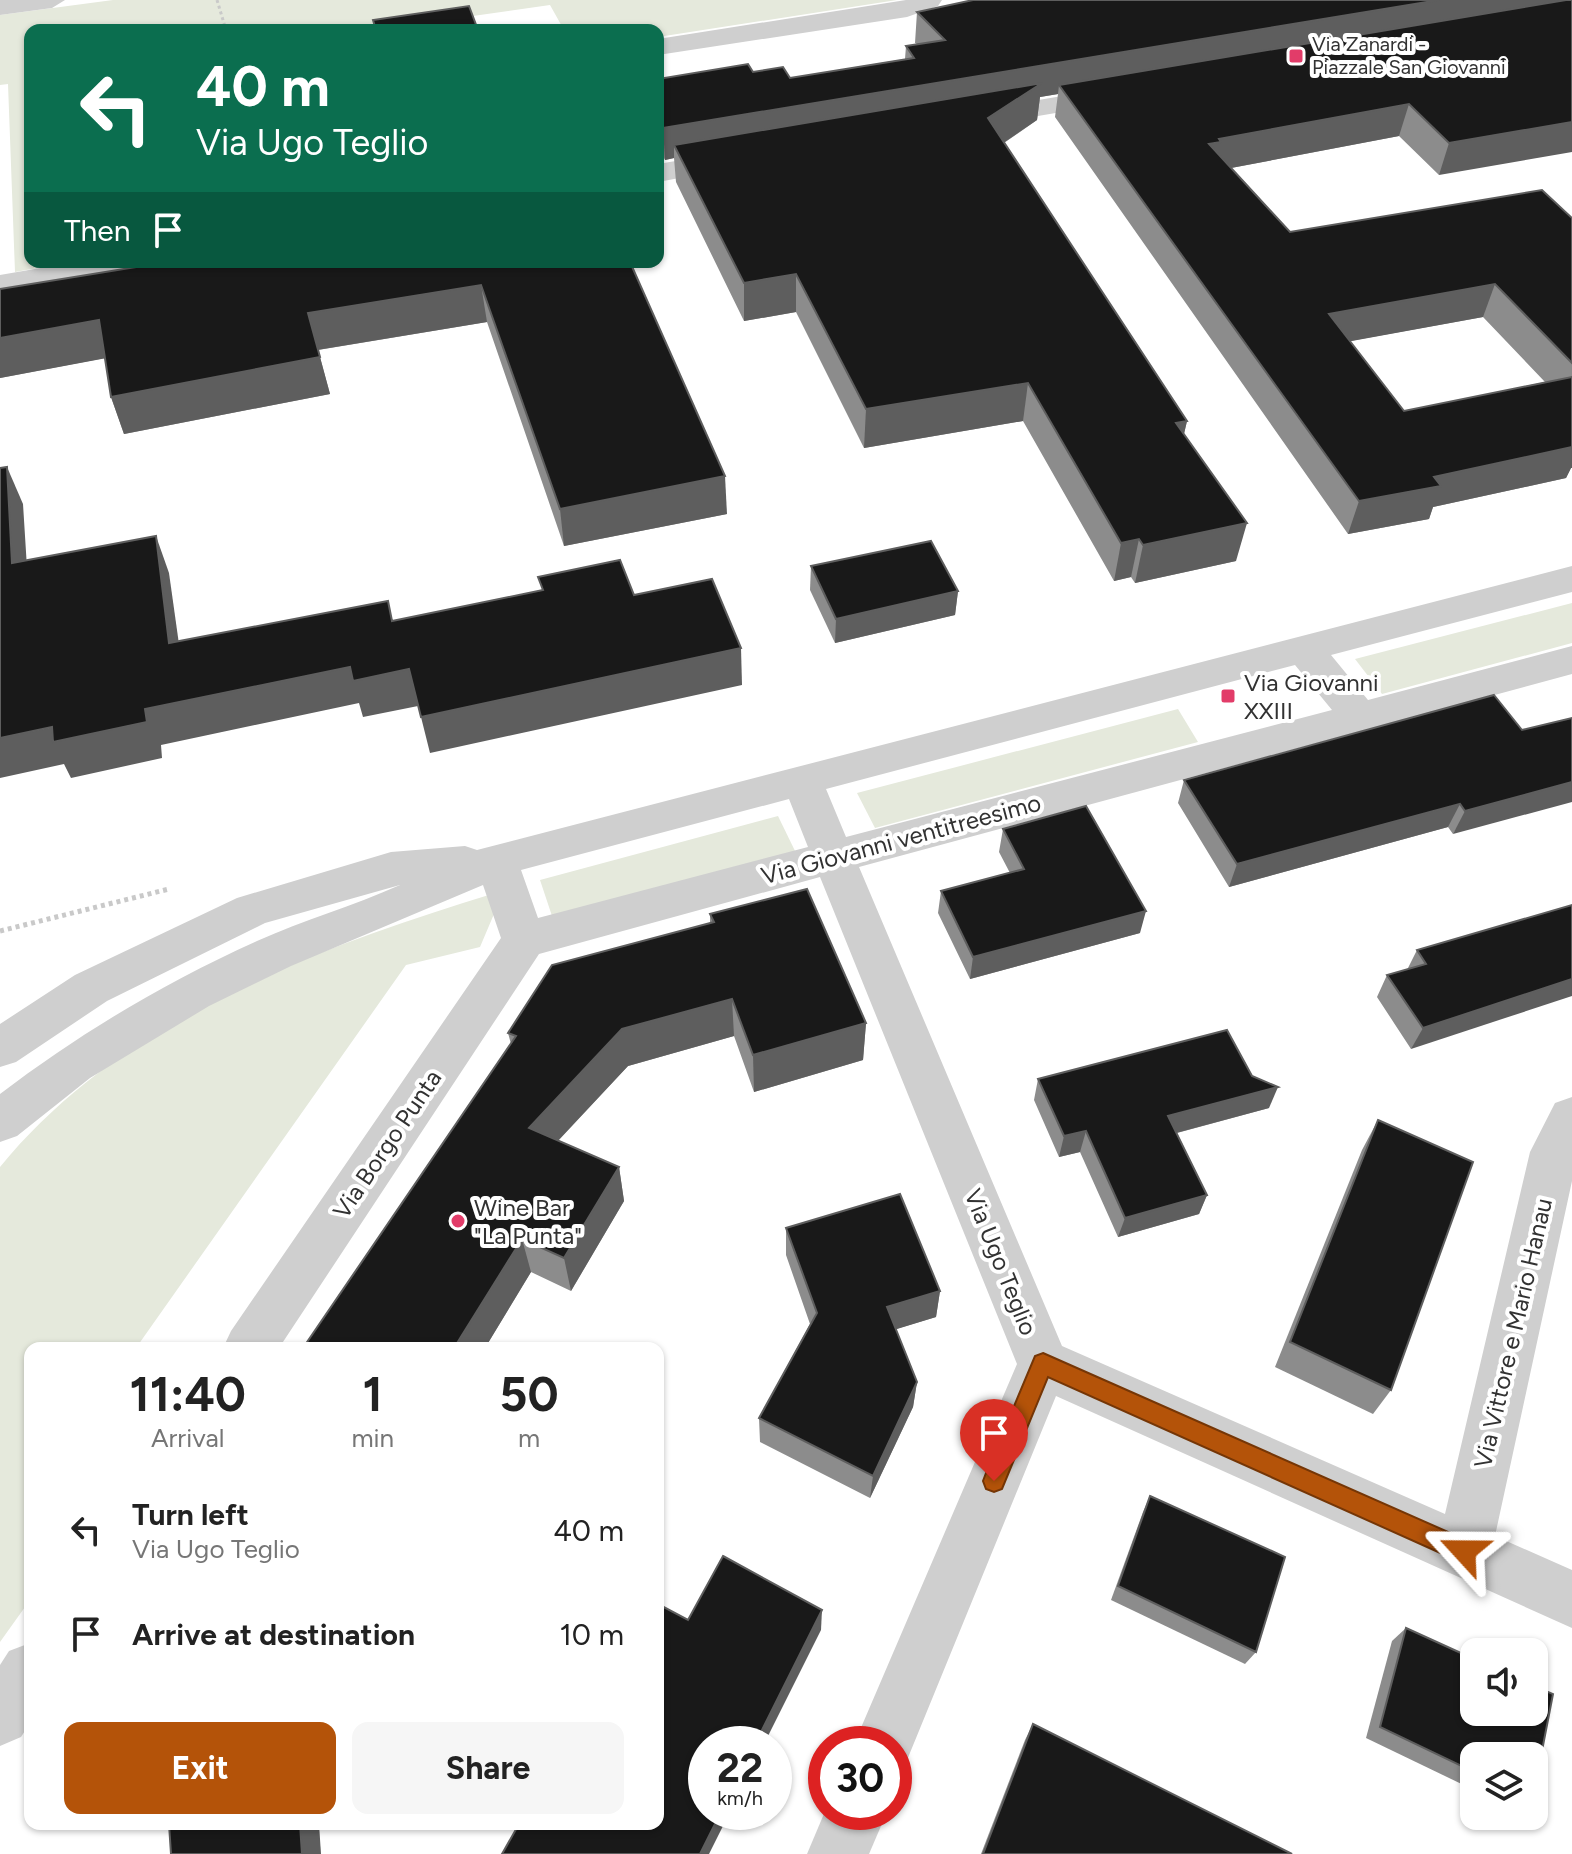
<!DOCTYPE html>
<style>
body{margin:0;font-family:Figtree,sans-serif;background:#f6f6f6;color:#222;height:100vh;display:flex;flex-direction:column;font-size:30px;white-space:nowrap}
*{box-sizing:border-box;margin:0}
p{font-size:26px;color:#767676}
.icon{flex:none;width:44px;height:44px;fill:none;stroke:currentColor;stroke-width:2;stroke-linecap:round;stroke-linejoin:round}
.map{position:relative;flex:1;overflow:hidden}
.panel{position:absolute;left:24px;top:1342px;width:640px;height:488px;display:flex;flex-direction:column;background:#fff;border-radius:16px;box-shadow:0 2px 6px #0004}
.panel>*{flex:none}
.hud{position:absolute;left:24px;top:24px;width:640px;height:244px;border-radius:16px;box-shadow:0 2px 6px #0004;background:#0b6e4f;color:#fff;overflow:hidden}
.controls{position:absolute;left:1460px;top:1638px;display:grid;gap:16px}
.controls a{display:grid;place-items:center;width:88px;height:88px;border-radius:16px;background:#fff;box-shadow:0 2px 6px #0004;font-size:40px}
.speed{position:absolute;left:688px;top:1726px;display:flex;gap:16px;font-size:40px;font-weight:700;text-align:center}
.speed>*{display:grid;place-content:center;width:104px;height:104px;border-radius:50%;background:#fff;box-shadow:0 2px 6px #0004;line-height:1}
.speed small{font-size:20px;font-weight:400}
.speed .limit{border:12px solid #d22;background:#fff;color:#111}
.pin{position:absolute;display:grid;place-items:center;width:68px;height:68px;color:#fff;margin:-82px -34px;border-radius:50% 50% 50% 0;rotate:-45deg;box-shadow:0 0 8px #0007}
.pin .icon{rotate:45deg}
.me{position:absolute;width:88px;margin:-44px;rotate:294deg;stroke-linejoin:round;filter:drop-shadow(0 0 6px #0008)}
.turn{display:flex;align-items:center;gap:28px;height:168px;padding:0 40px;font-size:36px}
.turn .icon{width:104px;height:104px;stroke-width:2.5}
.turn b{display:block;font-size:56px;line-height:68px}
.then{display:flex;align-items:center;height:76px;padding:0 40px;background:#0003;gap:16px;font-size:30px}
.eta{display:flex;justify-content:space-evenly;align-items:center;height:136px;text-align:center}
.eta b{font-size:48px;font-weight:700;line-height:56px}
.button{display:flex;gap:16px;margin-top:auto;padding:16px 40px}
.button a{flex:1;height:92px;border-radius:16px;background:#b45309;color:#fff;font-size:32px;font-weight:700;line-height:92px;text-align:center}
.button a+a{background:#f6f6f6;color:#222}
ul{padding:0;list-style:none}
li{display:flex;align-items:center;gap:24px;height:104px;padding:0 40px}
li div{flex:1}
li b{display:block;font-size:30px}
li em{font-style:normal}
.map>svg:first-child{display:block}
</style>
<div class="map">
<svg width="1572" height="1854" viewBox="0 0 1572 1854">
<rect width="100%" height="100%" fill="#fff"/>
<!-- green -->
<g fill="#e5e9dc">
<polygon points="113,0 897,0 658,37 658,30 564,30 550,5 374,30 30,30 30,262 71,262 15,272 8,84 0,85 0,15"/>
<polygon points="1572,603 1572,643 1382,694 1355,659"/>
<polygon points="1178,709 1198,742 875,828 857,793"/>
<polygon points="778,816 796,853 553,919 540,880"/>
<path d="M492,894l2,20 -14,33 -74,18 -270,383h-106v252l-30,42v-475c121,-148 313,-218 492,-273z"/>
</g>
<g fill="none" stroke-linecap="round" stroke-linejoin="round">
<!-- path-far1 -->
<polyline stroke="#c9c9c9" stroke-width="3" stroke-dasharray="3 3" stroke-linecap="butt" points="217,0 226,30"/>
<!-- path -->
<polyline stroke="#c9c9c9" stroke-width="5" stroke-dasharray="4 4" stroke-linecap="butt" points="0,931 169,889"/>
<!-- minor -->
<g fill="#cfcfcf" fill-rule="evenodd">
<polygon points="0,0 65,0 52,8 0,15"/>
<polygon points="906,0 942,0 938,6 907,17 658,55 658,39"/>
<polygon points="1116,87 1126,89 1130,95 1126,101 979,126 969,124 965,118 969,112 979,110"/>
<polygon points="734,151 744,154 749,160 744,166 658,182 658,164"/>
<polygon points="75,262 147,262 142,269 131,271 0,293 0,275"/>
<path d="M1572,566v26l-241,63 37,45 204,-54v28l-713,193 203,479 383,168 85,-362 25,-49 17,-6v84l-77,355 77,34v58l-516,-232 -151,369 -11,5v-26h-40l163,-380 -197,-487 -281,77 -260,394h-56l8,-17 270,-393 -18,-53 -192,81 -82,40 -119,72 -73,58 -17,6v-48c80,-61 166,-112 257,-153 47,-21 96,-35 143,-56l-135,38 -158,78 -91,61 -16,5v-43l75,-49 162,-77 154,-46 74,-6 12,4zM1295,665l37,45 -486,127 -20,-48zM789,799l19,48 -270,71 -17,-48z"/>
<polygon points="30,1643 30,1723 21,1737 0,1746 0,1665 9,1651"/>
<polygon points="826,1809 887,1812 869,1854 807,1854"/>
</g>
</g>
<!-- wall -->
<g fill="#8c8c8c" fill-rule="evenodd">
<path d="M1572,0l-133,175 -40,-39 -168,32 59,64 282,-14v250h-1l-5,10 -133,29 -4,12 -81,15 -293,-417 3,-23 -18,3 -3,23 -33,23 183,278 -3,13 52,127 -101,22 -4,-6 -17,4 -91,-160 -159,27 -68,-136 -52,9 -68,-139 -2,-24 -9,2 -7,-14v-67l95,-7 37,6 115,-19 1,-13 11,-2 -2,-1 2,-31zM1483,317l62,65 -141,29 -54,-70z"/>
<polygon points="630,262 727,514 564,546 487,322 318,350 330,394 124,434 111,397 105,358 0,378 0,289"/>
<polygon points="811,566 958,591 955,615 835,643 810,590"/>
<polygon points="1522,730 1453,834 1448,827 1229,887 1178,803 1184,780"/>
<polygon points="1003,829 1140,933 970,979 938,913 941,891 1010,873 999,852"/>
<polygon points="1572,905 1411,1049 1377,997 1387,975 1407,970 1417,950"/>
<polygon points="710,914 866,1023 863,1060 754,1092 734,1036 628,1066 558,1141 619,1167 624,1201 571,1291 531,1272 485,1348 303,1348 511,1044 508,1033 710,923"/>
<polygon points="1038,1079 1269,1108 1177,1133 1207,1195 1199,1214 1118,1237 1080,1152 1059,1157 1034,1100"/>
<polygon points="1378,1120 1391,1390 1373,1414 1275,1367 1362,1150"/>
<polygon points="786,1228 940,1291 936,1317 896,1329 917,1382 913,1407 870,1498 760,1442 759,1418 810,1324 786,1255"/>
<polygon points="1150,1496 1256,1652 1245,1664 1111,1600 1143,1512"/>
<polygon points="1406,1628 1474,1756 1474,1790 1366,1738 1392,1641"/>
<polygon points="1033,1724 1292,1854 981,1854 1025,1740"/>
</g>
<!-- shaded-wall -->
<g fill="#5e5e5e">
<polygon points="1439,0 1572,0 1059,85 1058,94 1040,97 1037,120 984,156 674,145 674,158 665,160 663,128"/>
<polygon points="1409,104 1399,136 1215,171 1209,144 1219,139"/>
<polygon points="1572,122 1572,152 1439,175 1449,143"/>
<polygon points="796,274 796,312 744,321 744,283"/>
<polygon points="1495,284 1483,317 1319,347 1329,314"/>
<polygon points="481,285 487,322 317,350 308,313"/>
<polygon points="99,320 112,357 0,378 0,338"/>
<polygon points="320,357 330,394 124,434 111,397"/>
<polygon points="1028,383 1023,421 864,448 866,409"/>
<polygon points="1187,421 1178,459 1176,423"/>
<polygon points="1572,441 1572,468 1571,468 1566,478 1433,507 1429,519 1348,534 1359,501 1434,477"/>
<polygon points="7,467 23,504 29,600 12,563"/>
<polygon points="725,476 727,514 564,546 560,509"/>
<polygon points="1247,523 1236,561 1135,583 1143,545"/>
<polygon points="156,536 169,573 184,680 169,643"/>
<polygon points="1139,539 1131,577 1114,581 1121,543"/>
<polygon points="958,591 955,615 835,643 836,619"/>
<polygon points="741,648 742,685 430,753 421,717"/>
<polygon points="350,667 409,669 418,706 363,717 359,703 161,745 162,758 71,778 64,764 0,778 0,738"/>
<polygon points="1572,782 1572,802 1453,834 1465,811"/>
<polygon points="1460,804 1448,827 1229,887 1237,864"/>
<polygon points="1146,911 1140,933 970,979 973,957"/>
<polygon points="1572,979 1572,996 1411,1049 1423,1028"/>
<polygon points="732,999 734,1036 628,1066 537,1163 529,1128 622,1029"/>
<polygon points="866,1023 863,1060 754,1092 753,1055"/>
<polygon points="1278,1087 1269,1108 1161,1137 1168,1116"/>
<polygon points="1086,1131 1080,1152 1059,1157 1064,1136"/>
<polygon points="619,1167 624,1201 571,1291 564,1258"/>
<polygon points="1207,1195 1199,1214 1118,1237 1125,1218"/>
<polygon points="522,1239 531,1272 485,1348 454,1348"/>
<polygon points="940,1291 936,1317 884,1333 887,1307"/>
<polygon points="917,1382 913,1407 870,1498 873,1476"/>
<polygon points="822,1610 821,1630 764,1744 755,1744"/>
<polygon points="721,1812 730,1812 709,1854 700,1854"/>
<polygon points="300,1824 319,1824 321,1854 302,1854"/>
</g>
<!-- building -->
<g fill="#191919" stroke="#5e5e5e" stroke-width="2">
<polygon points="973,0 1439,0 663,128 658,119 658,79 748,64 753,72 783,67 790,78 914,58 906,46 945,40 917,12"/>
<polygon points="1566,0 1572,0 1572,122 1449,143 1409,104 1219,139 1221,142 1209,144 1290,232 1542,190 1572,218 1572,363 1495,284 1329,314 1404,411 1572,377 1572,447 1434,477 1441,486 1359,501 1059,85"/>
<polygon points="469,6 478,30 376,30 373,20"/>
<polygon points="1042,83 988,118 1187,421 1176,423 1247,523 1143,545 1139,539 1121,543 1028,383 866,409 796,274 744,283 674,145"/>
<polygon points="167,262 630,262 725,476 560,509 481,285 308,313 320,357 111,397 99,320 0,338 0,289"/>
<polygon points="7,467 12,563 156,536 169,643 388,601 392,621 543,590 538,577 620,560 634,595 712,579 741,648 421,717 409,669 353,681 350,667 145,709 147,722 53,742 52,727 0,738 0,468"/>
<polygon points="931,541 958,591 836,619 811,566"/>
<polygon points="1494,695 1522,730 1572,718 1572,782 1465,811 1460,804 1237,864 1184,780"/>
<polygon points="1086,806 1146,911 973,957 941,891 1024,869 1003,829"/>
<polygon points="807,889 866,1023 753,1055 732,999 622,1029 529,1128 619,1167 564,1258 522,1239 454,1348 303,1348 516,1036 508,1033 552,965 714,922 710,914"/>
<polygon points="1572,905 1572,979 1423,1028 1387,975 1426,964 1417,950"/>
<polygon points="1227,1030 1252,1076 1278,1087 1168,1116 1207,1195 1125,1218 1086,1131 1064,1136 1038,1079"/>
<polygon points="1378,1120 1473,1162 1391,1390 1290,1342"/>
<polygon points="900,1194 940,1291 887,1307 917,1382 873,1476 759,1418 817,1313 786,1228"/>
<polygon points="1150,1496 1285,1557 1256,1652 1118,1586"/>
<polygon points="723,1556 822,1610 755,1744 706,1744 706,1812 721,1812 700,1854 502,1854 519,1824 658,1824 658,1604 688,1620"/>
<polygon points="1406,1628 1474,1659 1474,1712 1534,1712 1534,1686 1553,1694 1534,1792 1534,1756 1474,1756 1474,1772 1380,1727"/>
<polygon points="1033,1724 1292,1854 983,1854"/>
<polygon points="169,1824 300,1824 302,1854 171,1854"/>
</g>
<!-- route -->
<polygon fill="#b45309" stroke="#753606" stroke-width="2" points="1043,1353 1473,1543 1476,1551 1473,1560 1464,1563 1456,1560 1048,1377 1002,1489 994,1492 986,1489 983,1481 986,1473 1035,1356"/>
<!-- markers -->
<g fill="#e23c69" stroke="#fff" stroke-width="3">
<rect x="1288" y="48" width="16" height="16" rx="4"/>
<rect x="1220" y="688" width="16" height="16" rx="4"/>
<circle cx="458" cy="1221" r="8"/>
</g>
<g text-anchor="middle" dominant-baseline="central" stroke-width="8" stroke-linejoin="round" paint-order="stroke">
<!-- far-poi labels -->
<g font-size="20" fill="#323232" stroke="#fff" text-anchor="start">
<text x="1312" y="44">Via Zanardi -<tspan x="1312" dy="23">Piazzale San Giovanni</tspan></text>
</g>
<!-- poi labels -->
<g font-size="24" fill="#323232" stroke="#fff" text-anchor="start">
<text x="1244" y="682">Via Giovanni<tspan x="1244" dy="28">XXIII</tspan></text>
<text x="474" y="1207">Wine Bar<tspan x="474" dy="28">"La Punta"</tspan></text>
</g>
<!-- street labels -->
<g font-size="24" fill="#323232" stroke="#fff">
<text transform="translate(901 839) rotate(-15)">Via Giovanni ventitreesimo</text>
<text transform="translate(387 1144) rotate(-56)">Via Borgo Punta</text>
<text transform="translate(1001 1262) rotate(68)">Via Ugo Teglio</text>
<text transform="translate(1513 1333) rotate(-77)">Via Vittore e Mario Hanau</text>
</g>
</g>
</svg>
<div class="controls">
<a><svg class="icon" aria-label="sound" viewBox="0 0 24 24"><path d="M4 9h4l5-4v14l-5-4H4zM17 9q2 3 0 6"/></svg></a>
<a><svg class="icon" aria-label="layers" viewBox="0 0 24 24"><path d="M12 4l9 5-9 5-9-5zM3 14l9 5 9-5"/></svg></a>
</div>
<div class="speed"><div>22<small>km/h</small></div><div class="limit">30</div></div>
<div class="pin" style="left:994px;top:1481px;background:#d93025"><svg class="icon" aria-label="arrive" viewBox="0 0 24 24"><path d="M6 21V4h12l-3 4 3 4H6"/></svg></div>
<svg class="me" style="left:1464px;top:1551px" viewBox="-20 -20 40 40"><path d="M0-17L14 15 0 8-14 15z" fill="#b45309" stroke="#fff" stroke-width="4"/></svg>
<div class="hud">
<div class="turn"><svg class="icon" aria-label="left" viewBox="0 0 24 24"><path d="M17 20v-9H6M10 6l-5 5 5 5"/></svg><div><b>40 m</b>Via Ugo Teglio</div></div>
<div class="then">Then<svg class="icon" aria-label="arrive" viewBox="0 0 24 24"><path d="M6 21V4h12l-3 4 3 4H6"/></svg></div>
</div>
<section class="panel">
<div class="eta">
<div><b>11:40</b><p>Arrival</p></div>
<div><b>1</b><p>min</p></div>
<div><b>50</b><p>m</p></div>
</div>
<ul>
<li><svg class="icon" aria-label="left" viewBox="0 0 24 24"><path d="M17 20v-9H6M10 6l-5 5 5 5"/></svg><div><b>Turn left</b><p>Via Ugo Teglio</p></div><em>40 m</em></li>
<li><svg class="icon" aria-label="arrive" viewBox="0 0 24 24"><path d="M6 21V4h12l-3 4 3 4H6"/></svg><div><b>Arrive at destination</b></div><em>10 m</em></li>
</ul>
<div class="button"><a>Exit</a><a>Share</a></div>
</section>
</div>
